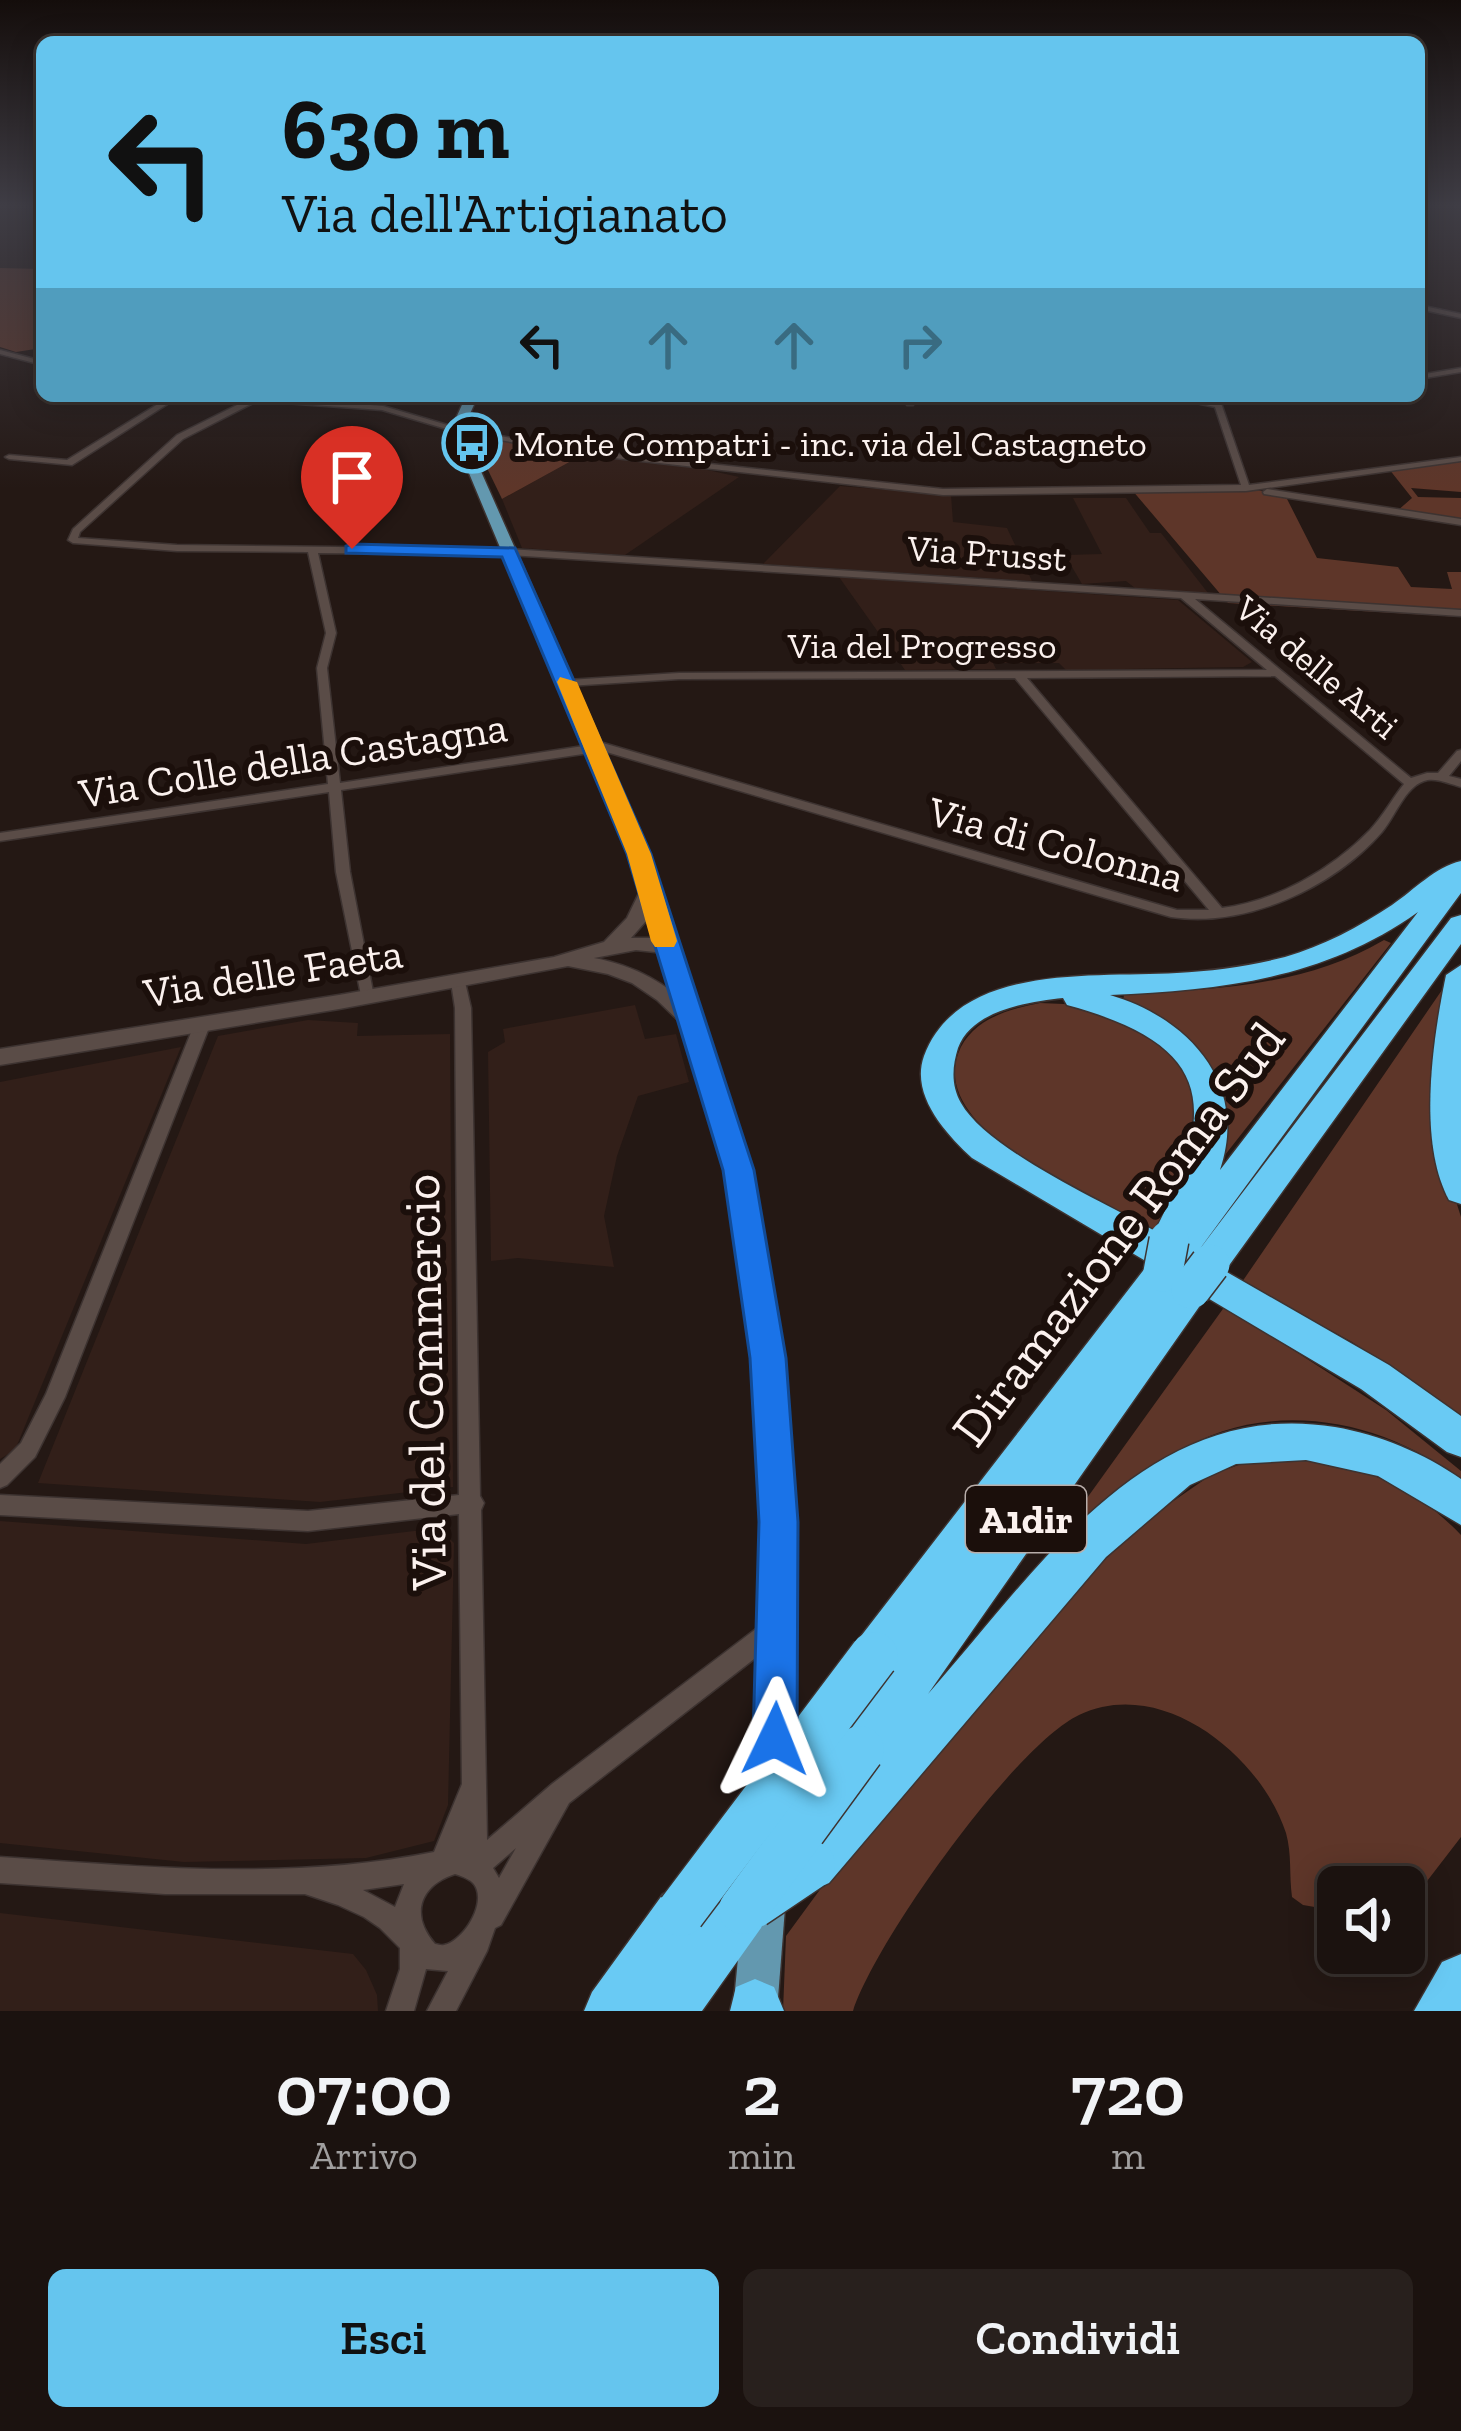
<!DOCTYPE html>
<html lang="it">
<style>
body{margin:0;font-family:"Zilla Slab",serif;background:#28201d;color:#f1f3f6;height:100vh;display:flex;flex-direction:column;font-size:45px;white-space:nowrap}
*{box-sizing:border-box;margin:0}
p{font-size:39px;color:#a09e9e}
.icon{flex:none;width:66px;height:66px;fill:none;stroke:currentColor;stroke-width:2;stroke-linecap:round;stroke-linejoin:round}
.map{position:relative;height:2011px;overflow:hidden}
.side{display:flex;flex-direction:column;background:#1b120f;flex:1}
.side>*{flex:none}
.hud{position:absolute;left:36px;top:36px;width:1389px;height:366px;border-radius:18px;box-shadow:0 6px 30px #0003,0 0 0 3px #39322f;background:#65c5ee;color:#111;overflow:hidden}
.buttons{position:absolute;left:1317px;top:1866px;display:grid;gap:24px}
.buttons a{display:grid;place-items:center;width:108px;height:108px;border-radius:18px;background:#1b120f;box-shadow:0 6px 30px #0003,0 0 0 3px #39322f;font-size:60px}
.pin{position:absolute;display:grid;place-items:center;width:102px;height:102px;color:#fff;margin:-123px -51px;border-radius:50% 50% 50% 0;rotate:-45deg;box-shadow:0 0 12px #0007}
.pin .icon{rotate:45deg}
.me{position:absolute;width:132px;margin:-66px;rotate:2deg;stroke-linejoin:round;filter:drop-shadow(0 0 9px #0008)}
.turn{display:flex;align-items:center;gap:42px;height:252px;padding:0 48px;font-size:54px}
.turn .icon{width:156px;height:156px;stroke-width:2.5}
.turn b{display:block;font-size:84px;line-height:102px}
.lanes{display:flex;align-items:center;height:114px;padding:0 48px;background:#0003;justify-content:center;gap:60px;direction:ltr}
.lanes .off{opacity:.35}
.eta{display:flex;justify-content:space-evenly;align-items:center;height:204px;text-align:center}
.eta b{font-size:72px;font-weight:600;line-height:84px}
.cta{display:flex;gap:24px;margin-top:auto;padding:24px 48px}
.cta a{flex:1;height:138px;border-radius:18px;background:#65c5ee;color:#111;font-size:48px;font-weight:600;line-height:138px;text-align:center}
.cta a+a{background:#28201d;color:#f1f3f6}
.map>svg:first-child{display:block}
</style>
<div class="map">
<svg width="1461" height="2011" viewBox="0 0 1461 2011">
<rect width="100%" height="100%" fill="#241814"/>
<!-- built -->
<g fill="#321f19">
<polygon points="584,454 703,469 739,477 625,555 522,548 502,499"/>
<polygon points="840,486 951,495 953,522 1007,528 1032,581 763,564"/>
<polygon points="1073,498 1126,498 1150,533 1161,533 1208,593 1135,588 1126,581 1082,584 1065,555 1102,554"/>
<polygon points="839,577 1178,600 1252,662 1243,667 1066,670 1059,663 993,663 996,669 905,670"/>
<polygon points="635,1005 645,1039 676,1034 689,1082 638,1096 617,1156 604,1216 614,1267 518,1258 491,1261 488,1052 505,1042 503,1029"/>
<polygon points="308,1020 358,1023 357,1036 450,1034 453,1487 320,1502 38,1483 218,1036"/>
<polygon points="181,1047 15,1450 0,1459 0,1082"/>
<polygon points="0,1521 306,1544 439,1528 454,1543 448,1805 434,1841 366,1858 184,1862 0,1843"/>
<polygon points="0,1913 353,1954 366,1970 377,1995 378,2011 0,2011"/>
</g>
<!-- green -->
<g fill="#5e3629">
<polygon points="0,268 42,269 42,348 16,352 0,347"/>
<polygon points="480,436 584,454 502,499 472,437"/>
<polygon points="1461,459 1461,492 1411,488 1418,497 1461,498 1461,522 1396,512 1412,498 1389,469"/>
<polygon points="1246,488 1285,495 1317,558 1398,567 1411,587 1452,589 1447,572 1461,572 1461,617 1228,603 1132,490"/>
<path d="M1384,940l7,3 -166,212c7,-88 -28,-118 -102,-154l1,-6c89,-6 181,-8 260,-55z"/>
<polygon points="1444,987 1453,1192 1461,1217 1461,1417 1352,1342 1242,1282"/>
<path d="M1040,1003l47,2 92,47 28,62 -52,121c-52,-33 -226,-101 -197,-181 12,-34 50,-45 82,-51z"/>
<path d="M1225,1306l161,104 75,61v12c-73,-66 -200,-86 -283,-30 -20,13 -37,34 -55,50 -37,32 -73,65 -110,98z"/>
<path d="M1314,1458c61,14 103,31 147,77v302l-57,74v-24h-66v24l-35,-6 -11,-8c-3,-23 0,-42 -6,-64 -25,-77 -124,-158 -207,-118 -65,31 -204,227 -226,296h-70l3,-75 93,-127 241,-271 91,-63 33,-12z"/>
</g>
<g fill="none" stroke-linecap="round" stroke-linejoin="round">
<!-- minor casing -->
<g stroke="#3d3331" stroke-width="3">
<g id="minor">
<polygon points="1419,305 1461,314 1461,318 1419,309"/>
<polygon points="0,350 42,361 42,365 0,354"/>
<polygon points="1461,368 1461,372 1419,379 1419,375"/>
<polygon points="171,396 180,396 72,465 9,459 5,457 9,455 67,460"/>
<path d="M221,396h34l128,10 78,23 118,21 364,39 298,-4 -26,-78 -52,-11h17l41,7 28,82 212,-28v4l-215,30 -303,4 -364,-41 -119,-21 -78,-23 -125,-9 -74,38 -103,93 -2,6 99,7 332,4 952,61v6l-266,-17 216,179 16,-5h11l19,-22 4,-1v11l-12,15 12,3v8c-11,-3 -26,-10 -37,-6 -19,6 -29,36 -42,51 -49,56 -136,96 -211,85l-568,-166 -262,39 9,82 24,125 -7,5 -5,-2 -26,-128 -7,-80 -329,49v-8l328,-49 -11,-116 9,-35 -18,-81 -131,-1 -104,-8 -5,-3 5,-11 104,-94 70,-35zM318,553l191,2 672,43 86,72 -588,3 -111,7 -6,3 6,3 111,-7 336,-1 194,232h-32l-574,-167 -263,40 -13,-115 9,-35zM1275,676l129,108c-12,15 -21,32 -34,46 -38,39 -93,71 -148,78l-195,-230z"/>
<polygon points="905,396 913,396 913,405 907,405"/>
<polygon points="1267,489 1461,519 1461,525 1264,494 1263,492"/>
<path d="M458,977l7,5 6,26 9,488 4,7 -3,7 6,330 65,-56 213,-162 8,-3 8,3 3,8 -3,8 -212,165 -68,122 -6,3 -8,23 -31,60h-29l21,-40 -22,-2 -12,42h-28l14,-42v-21l-20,-20 -16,-11 -26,-12 -33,-11h-140l-165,-11v-26c145,10 290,24 434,-5l28,-68 -3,-270 -151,17 -308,-16v-20l308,16 151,-16 -4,-487 -4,-26zM516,1848l-17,30 -6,-10zM455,1874c4,1 14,5 17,8 18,17 -8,59 -28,63 -3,1 -6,-1 -9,-1 -25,-29 -16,-58 20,-70zM404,1884l-9,23 -32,-17z"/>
<polygon points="202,1020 210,1025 65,1397 35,1457 7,1485 0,1488 0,1464 21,1443 46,1394 194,1025"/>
</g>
</g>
<!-- tertiary casing -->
<g stroke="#3d3331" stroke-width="3">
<path id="tertiary" d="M650,883l9,6 -13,32 -15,17h21l22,6 3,5 -3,5 -38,-4 -42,8c42,8 72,25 103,55l3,5 -3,5h-16l-24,-23 -25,-17 -24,-9 -40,-8 -229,43 -339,56v-16l339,-54 215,-38 50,-15 23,-24 16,-33z"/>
</g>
<!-- primary casing -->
<g stroke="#3d3331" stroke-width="3">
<g id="primary">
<polygon points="466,396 478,396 468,418 468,442 650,854 752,1170 778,1314 792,1455 797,1556 794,1776 788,1790 774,1796 760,1790 754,1776 763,1556 760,1455 748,1314 724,1170 628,854 456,442 456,418"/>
<polygon points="765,1874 780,1880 786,1895 777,2011 733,2011 744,1895 750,1880"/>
</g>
</g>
<!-- motorway casing -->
<g stroke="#3d3331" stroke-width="3">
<g id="motorway">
<path d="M1461,861v32l-265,361 255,-336 10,-3v29l-236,327 164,94 72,51v41l-14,-5 -86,-63 -155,-92 -278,397c109,-123 219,-298 407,-267 45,8 89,26 126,52v46l-83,-49 -72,-16 -70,4 -46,21 -84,72 -277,326 -18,8 -18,-8 -8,-18 8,-18 65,-74 -15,-6 -7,-17 50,-76 -12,5 -16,-7 -7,-16 7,-16 291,-377 -177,-105c-26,-24 -62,-63 -48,-102 35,-94 171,-78 253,-83 36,-2 73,-7 108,-16 38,-11 74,-30 107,-52 22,-15 43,-38 69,-44zM1418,912l-198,258c29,-86 -31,-152 -110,-175 112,-5 214,-16 308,-83zM1063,998l4,7c147,40 152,101 88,226 -49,-28 -168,-81 -194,-128 -10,-18 -9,-36 -3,-55 14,-38 70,-46 105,-50z"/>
<path d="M1461,965v239l-12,-4c-32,-59 -16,-162 -3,-225z"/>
<polygon points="743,1884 761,1892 769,1910 761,1928 702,2011 584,2011 592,1992 663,1894 681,1886 699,1894 707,1912 705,1918 725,1892"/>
<polygon points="1461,1954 1461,2011 1414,2011 1442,1962"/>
<polygon points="755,1979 774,1987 784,2011 730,2011 736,1987"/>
</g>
</g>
<!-- minor -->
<use href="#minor" fill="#5a4c47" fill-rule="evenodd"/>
<!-- tertiary -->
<use href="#tertiary" fill="#5a4c47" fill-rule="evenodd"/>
<!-- primary -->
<use href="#primary" fill="#6398af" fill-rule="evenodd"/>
<!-- motorway -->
<use href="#motorway" fill="#69caf4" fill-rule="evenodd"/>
<!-- motorway-bridge-far1 casing -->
<g stroke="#3d3331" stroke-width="42" stroke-linecap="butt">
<g id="motorway-bridge-far1">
<polyline points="1163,1272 1169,1240"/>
<polyline points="1191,1289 1210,1264"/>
</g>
</g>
<!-- motorway-bridge casing -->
<g stroke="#3d3331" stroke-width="51" stroke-linecap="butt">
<g id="motorway-bridge">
<polyline points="753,1904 811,1865"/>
<polyline points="743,1910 860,1750"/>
<polyline points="681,1912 874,1656"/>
</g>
</g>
<!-- motorway-bridge-far1 -->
<use href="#motorway-bridge-far1" stroke="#69caf4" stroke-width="39"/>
<!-- motorway-bridge -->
<use href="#motorway-bridge" stroke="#69caf4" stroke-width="48"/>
</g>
<!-- sky -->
<linearGradient id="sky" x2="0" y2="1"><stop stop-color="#140d0b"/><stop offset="0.42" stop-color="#3f3d45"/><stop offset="1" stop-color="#3f3d45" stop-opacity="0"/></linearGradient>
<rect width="1461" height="489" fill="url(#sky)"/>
<!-- route -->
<polygon fill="#1a73e8" stroke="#114b97" stroke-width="3" points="352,544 515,548 651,854 754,1170 786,1358 798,1522 797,1739 791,1754 775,1761 760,1754 753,1739 759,1522 750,1358 723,1170 627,854 502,557 346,553 346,546"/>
<!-- slow -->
<polygon fill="#f59e0b" points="560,677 577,682 651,854 677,941 674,947 655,947 651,941 627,854 557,682"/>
<!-- icons -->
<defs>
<g id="bus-ring" transform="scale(3)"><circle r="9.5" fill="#1b0f0b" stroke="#65c5ee" stroke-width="1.5"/><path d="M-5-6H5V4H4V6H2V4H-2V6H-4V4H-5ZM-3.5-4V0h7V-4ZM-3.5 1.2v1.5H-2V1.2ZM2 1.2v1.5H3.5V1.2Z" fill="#65c5ee"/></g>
</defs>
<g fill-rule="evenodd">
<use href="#bus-ring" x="472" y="443"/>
</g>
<g text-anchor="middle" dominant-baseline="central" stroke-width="12" stroke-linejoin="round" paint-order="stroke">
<!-- far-poi labels -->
<g font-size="36" fill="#fbf1ee" stroke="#1b0f0b" text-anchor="start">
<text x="514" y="443">Monte Compatri - inc. via del Castagneto</text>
</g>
<!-- far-street labels -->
<g font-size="36" fill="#fbf1ee" stroke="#1b0f0b">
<text transform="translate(987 553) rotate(4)">Via Prusst</text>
<text x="922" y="645">Via del Progresso</text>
<text transform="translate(1317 667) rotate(40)">Via delle Arti</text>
</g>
<!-- shield labels -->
<rect fill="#1b0f0b" stroke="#b8adaa" stroke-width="3" x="966" y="1486" width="120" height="66" rx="9"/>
<g font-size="39" font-weight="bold" fill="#fbf1ee">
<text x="1026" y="1519">A1dir</text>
</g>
<!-- street labels -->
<g font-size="42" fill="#fbf1ee" stroke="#1b0f0b">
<text transform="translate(293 760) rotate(-9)">Via Colle della Castagna</text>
<text transform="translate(1056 844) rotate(15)">Via di Colonna</text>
<text transform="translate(273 973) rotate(-9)">Via delle Faeta</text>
</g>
<!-- near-street labels -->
<g font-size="51" fill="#fbf1ee" stroke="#1b0f0b">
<text transform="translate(1118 1234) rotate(-53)">Diramazione Roma Sud</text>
<text transform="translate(425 1382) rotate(-91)">Via del Commercio</text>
</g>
</g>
</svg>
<div class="buttons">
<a><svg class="icon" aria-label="sound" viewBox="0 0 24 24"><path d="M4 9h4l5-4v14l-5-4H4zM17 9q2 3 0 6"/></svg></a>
</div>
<div class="pin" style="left:352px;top:549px;background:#d93025"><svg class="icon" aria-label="arrive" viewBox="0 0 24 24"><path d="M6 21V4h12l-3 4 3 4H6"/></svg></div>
<svg class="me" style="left:775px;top:1739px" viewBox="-20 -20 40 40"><path d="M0-17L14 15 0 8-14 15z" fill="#1a73e8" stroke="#fff" stroke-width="4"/></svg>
<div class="hud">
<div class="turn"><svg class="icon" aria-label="left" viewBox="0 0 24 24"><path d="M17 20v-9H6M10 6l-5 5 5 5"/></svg><div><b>630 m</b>Via dell'Artigianato</div></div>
<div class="lanes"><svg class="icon" aria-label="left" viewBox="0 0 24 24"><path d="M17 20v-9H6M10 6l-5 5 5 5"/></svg><svg class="icon off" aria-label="ahead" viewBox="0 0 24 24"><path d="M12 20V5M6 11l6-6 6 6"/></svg><svg class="icon off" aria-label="ahead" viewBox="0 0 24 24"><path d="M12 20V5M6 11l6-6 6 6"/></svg><svg class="icon off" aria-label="right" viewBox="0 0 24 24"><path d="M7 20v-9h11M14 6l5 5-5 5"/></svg></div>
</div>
</div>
<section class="side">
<div class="eta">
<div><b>07:00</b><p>Arrivo</p></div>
<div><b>2</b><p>min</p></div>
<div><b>720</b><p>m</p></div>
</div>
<div class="cta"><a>Esci</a><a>Condividi</a></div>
</section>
